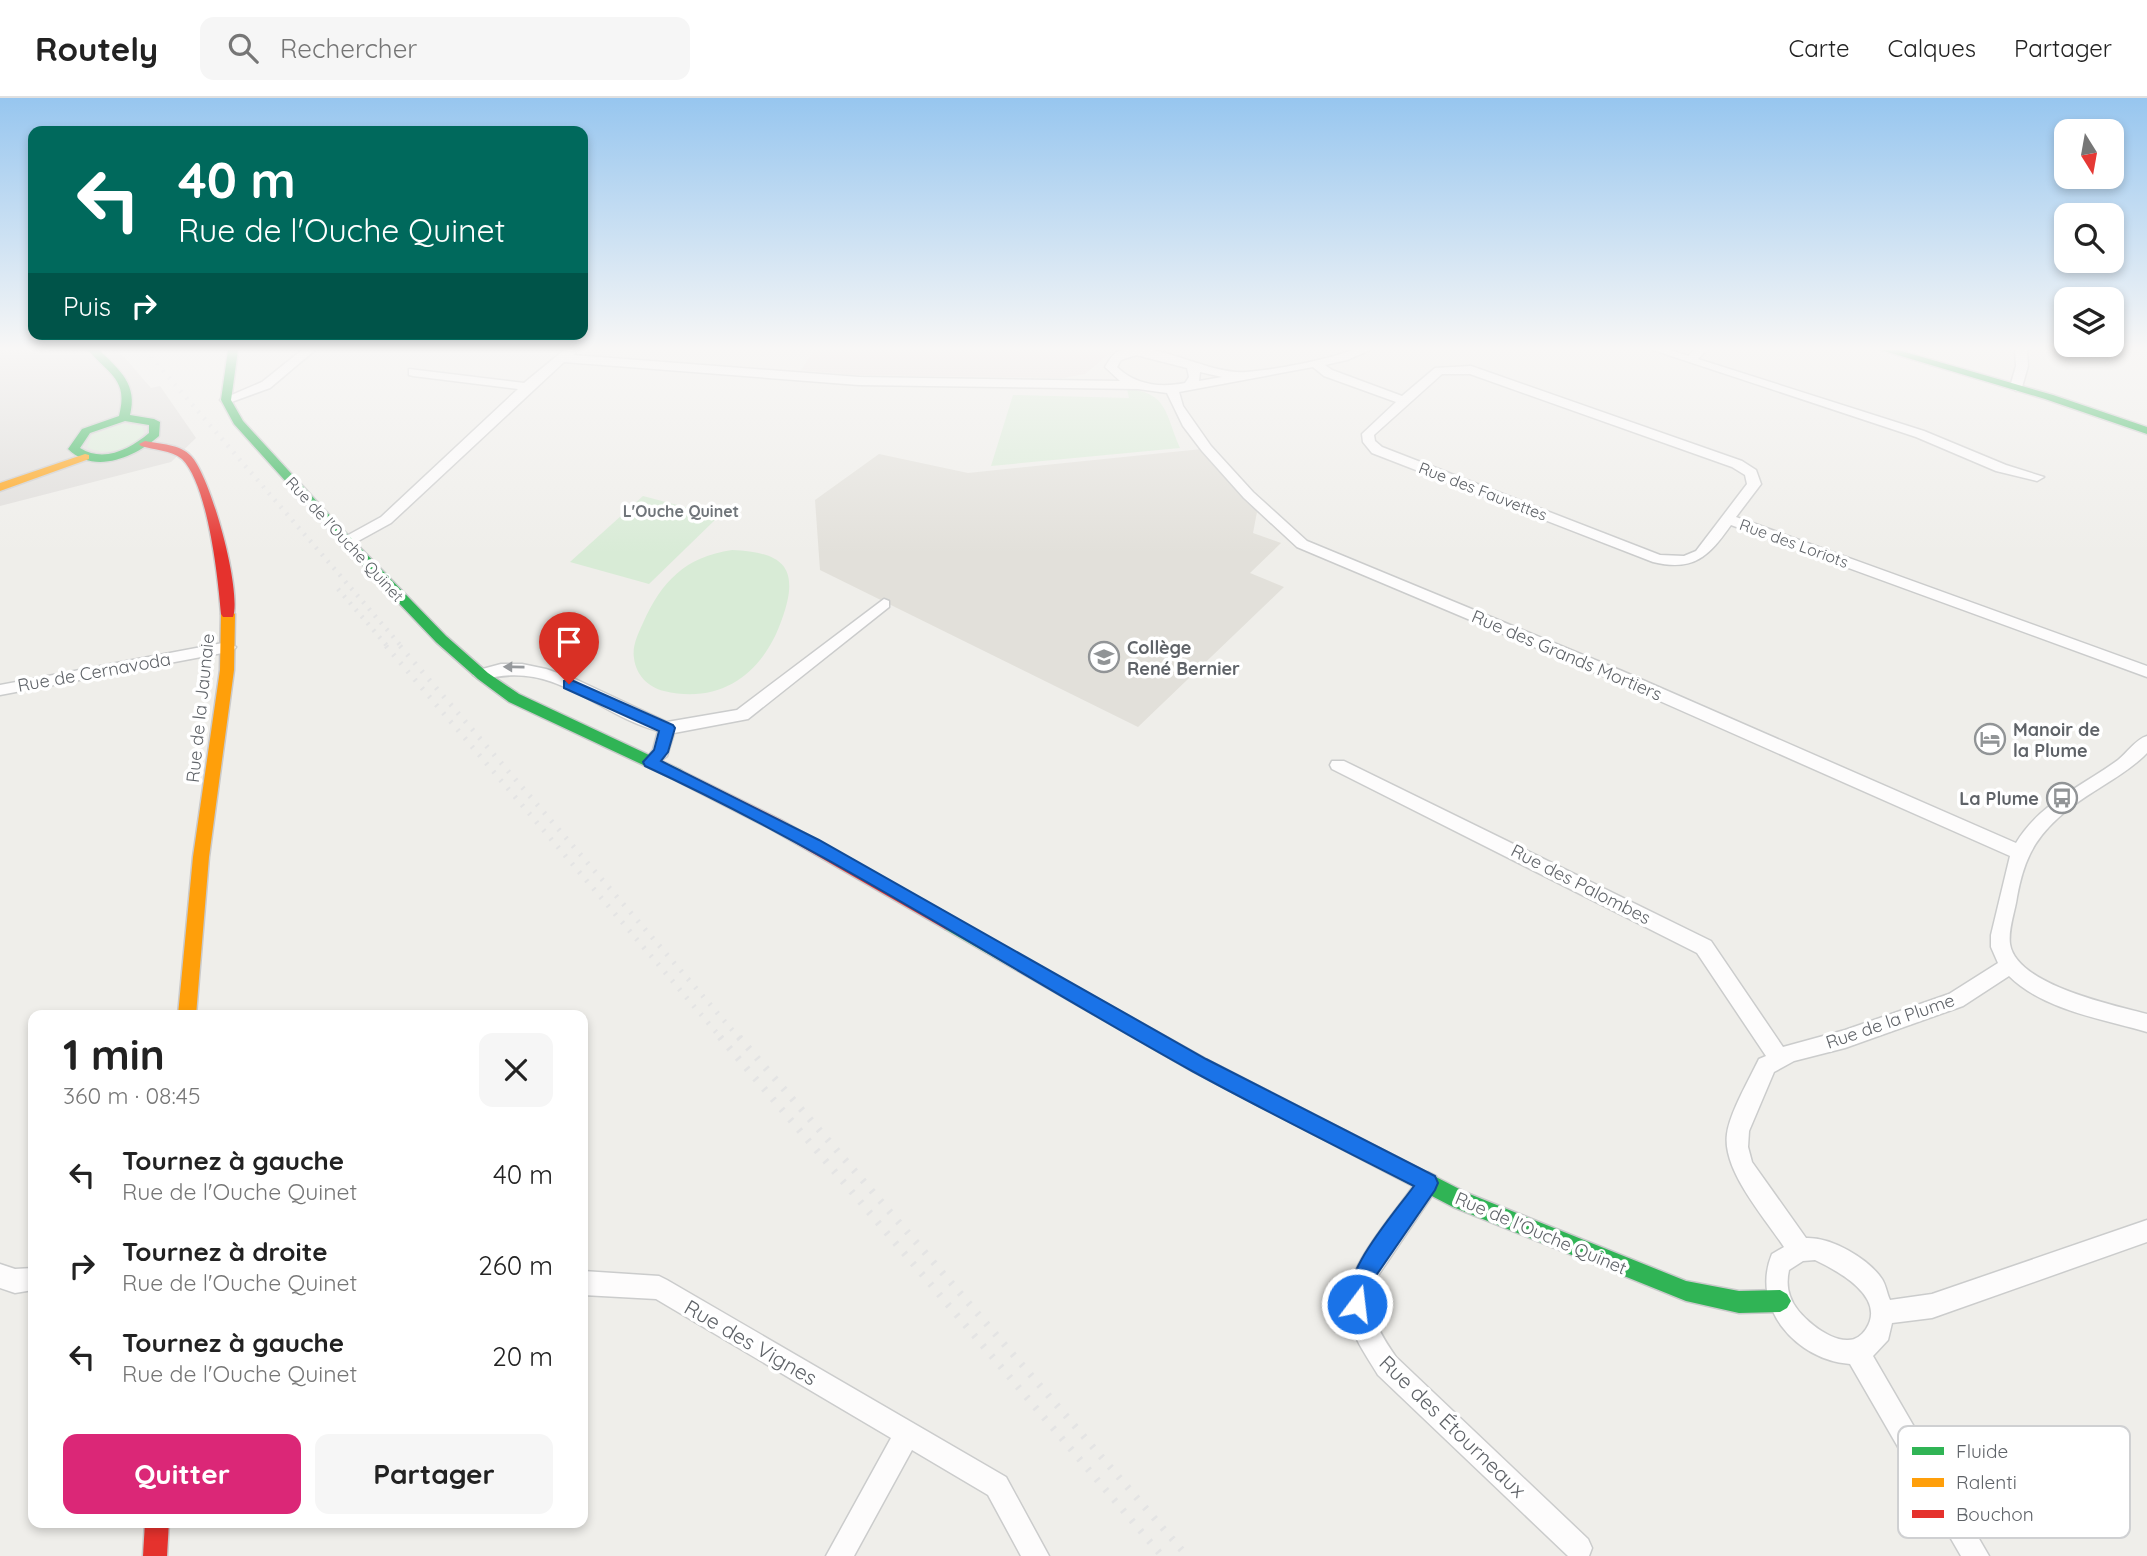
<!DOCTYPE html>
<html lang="fr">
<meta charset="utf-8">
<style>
body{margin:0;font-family:Quicksand,sans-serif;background:#f6f6f6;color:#222;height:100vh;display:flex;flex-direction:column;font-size:26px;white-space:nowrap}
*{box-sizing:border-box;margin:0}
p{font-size:23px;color:#767676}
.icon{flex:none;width:38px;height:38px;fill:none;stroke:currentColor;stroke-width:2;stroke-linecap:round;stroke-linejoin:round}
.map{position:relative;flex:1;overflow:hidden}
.panel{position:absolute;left:28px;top:912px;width:560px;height:518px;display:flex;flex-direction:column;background:#fff;border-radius:14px;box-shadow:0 4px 10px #0003}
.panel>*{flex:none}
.top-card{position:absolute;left:28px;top:28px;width:560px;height:214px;border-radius:14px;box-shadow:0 4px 10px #0003;background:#00695c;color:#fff;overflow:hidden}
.needle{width:46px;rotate:169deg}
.buttons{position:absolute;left:2054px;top:21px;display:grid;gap:14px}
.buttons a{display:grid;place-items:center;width:70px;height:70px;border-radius:14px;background:#fff;box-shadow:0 4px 10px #0003;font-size:35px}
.pin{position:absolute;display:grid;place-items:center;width:60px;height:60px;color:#fff;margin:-72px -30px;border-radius:50% 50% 50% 0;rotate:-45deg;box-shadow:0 0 7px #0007}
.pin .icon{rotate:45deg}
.me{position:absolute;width:77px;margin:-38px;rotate:15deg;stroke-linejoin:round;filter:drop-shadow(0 0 5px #0008)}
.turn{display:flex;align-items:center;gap:24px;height:147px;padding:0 35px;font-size:32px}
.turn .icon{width:91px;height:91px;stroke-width:2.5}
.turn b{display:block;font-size:49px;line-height:60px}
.then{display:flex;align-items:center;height:66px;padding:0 35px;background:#0003;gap:14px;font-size:26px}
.round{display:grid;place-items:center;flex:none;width:74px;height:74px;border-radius:14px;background:#f6f6f6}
.head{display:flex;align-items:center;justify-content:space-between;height:119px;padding:0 35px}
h1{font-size:42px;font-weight:800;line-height:52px}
.action{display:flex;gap:14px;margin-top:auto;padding:14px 35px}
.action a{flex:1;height:80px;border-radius:14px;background:#db2777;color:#fff;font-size:28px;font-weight:800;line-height:80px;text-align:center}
.action a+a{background:#f6f6f6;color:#222}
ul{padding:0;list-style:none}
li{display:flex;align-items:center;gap:21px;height:91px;padding:0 35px}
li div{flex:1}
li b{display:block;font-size:26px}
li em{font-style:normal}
header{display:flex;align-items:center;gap:42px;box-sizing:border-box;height:98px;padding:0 35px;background:#fff;border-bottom:2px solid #e0e0e0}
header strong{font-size:33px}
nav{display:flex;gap:38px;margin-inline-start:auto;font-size:24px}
.search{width:490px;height:63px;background:#f6f6f6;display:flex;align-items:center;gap:18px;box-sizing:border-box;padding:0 24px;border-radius:14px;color:#767676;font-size:26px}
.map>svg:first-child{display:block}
</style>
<header>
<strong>Routely</strong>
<div class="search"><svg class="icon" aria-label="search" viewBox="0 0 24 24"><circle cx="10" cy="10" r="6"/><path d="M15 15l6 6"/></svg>Rechercher</div>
<nav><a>Carte</a><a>Calques</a><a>Partager</a></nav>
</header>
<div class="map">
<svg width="2147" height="1458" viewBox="0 0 2147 1458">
<rect width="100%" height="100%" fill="#efeeea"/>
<!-- industrial -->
<polygon fill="#dfddda" points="0,252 118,252 151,290 160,288 196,340 171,364 0,408"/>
<!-- education -->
<polygon fill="#e2e0da" points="1202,351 1257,414 1253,435 1281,445 1250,475 1284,489 1138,629 820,472 815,402 879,356 968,375"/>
<!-- medical -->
<polygon fill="#eae0de" points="814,252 1114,252 1085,276 1063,280 854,277 801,272"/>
<!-- green -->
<g fill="#d8ebd6">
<path d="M1127,291c41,3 38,25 53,59l-189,18 22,-71 116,3z"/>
<path d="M122,326l20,2 2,7c-11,16 -40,24 -57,14l5,-12z"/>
<polygon points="643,398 719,418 649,486 570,464"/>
<path d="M732,452c53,2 68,19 50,69 -18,53 -60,86 -118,72 -16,-4 -28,-16 -30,-33 -2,-12 4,-24 9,-35 19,-42 42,-66 89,-73z"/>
</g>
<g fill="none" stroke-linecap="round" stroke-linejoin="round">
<!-- street casing -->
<g stroke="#cbcccc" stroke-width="3">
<g id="street">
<polygon points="302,252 315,252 270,290 226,306 220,302 262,284"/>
<path d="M564,252h14l-5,5 286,22 261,4 -15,-14c4,-6 7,-13 14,-16 35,-13 88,24 127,21 29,-2 80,-12 107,-22h17l-23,10 -22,5 7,5 70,26 33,-28 36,-2 271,95 14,9 5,14 -25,33 411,149v11l-416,-152c-22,31 -37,47 -78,37l-281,-109 -9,-11 -1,-8 34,-32 -72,-26 -11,-9 -134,25 4,14 28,40 42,46 54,49 315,130 394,172c24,-40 65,-56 102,-83 9,-7 18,-21 29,-24v17l-4,4c-26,24 -60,37 -86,62 -25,23 -34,45 -40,78 -2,15 -9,32 -7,47 6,41 104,61 137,70v18c-44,-13 -104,-22 -138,-56l-46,30 -118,42 -51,13 -20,11 -25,59 -1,16 4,15 54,76c25,-1 62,20 76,41 4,6 5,15 8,21l42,-6 215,-74v22l-215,76 -40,5 -4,17 -15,16 116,200h-28l-111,-192c-54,-4 -100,-57 -78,-110l12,-7c-20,-30 -62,-77 -57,-113 3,-22 22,-54 32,-75l7,-3 -69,-103 -365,-184 -2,-4 2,-4h12l367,180 72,106 62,-17 104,-36 49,-31 -7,-16v-12l19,-79 -400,-177 -313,-132 -53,-49 -42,-47 -19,-25 -16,-33 -29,-4 -279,-4 -295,-23 -173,161 -40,22h-10v-6l40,-22 137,-128 -105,-13 -4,-1v-6l115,14zM1136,257l51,13 2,9 -4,6c-24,5 -50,2 -68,-16l4,-7zM1200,274l22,5 -23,4zM1442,276h28l262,93 13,8 2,9 -51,67 -12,5 -24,-1 -278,-108 -7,-6 -1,-6zM1815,1162c23,11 72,37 51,69 -4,6 -10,11 -18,11 -20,1 -52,-25 -58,-44 -3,-8 -3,-17 -1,-26l14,-9z"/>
<polygon points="1653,252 1671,252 1688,258 1694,252 1707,252 1698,261 1924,333 2006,367 2044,379 2037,383 1996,373 1916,339"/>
<polygon points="2015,252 2027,252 2028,268 2022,289 2016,293 2010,289 2016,268"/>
<path d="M884,501l5,2v6l-141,112 -74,14 -7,23 -16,12 -8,-6 10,-12 5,-19c-65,-18 -102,-72 -177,-51l-8,-5 2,-4 26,-7h21l24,5 29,10 92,43 70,-12z"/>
<polygon points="228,544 236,549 233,553 0,597 0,587"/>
<path d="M1428,1074l8,4 3,7 -3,7 -59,87c-13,32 1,54 19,80l192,182 4,9 -3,8h-21l-190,-181c-12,-20 -27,-40 -30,-63 -7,-46 50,-100 72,-136z"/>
<polygon points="0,1166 15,1171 33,1170 33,1192 15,1195 0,1190"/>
<polygon points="583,1173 659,1178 667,1182 1006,1379 1049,1458 1021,1458 988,1397 912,1352 854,1458 826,1458 891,1340 656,1201 583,1197"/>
</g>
</g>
<!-- fast casing -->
<g stroke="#cacacb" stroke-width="3">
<g id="fast">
<path d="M88,252h11c21,20 39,35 31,65l24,4 6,3 -1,14c-24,21 -64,39 -91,13l14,-20 37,-13c10,-36 -10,-42 -31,-66zM125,323l24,4v8c-19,16 -45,30 -69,15l10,-15z"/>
<polygon points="228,252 238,252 231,302 243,323 343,432 446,538 488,575 519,596 681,672 684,676 681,680 671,680 509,604 478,581 436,544 335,438 234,326 221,302"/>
<polygon points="1881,252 1898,252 2053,297 2147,329 2147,336 2045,301"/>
<polygon points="951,819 1206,961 1467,1095 1686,1183 1739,1193 1780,1192 1787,1196 1791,1203 1787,1210 1780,1214 1739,1215 1686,1203 1453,1109 1192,973 945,831 943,826 945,821"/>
</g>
</g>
<!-- slow casing -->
<g stroke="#cacacb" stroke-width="3">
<g id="slow">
<polygon points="85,356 89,357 89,361 0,393 0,385"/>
<polygon points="228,512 235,516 234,572 209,759 196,917 178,917 193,759 220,572 221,516"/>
</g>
</g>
<!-- jam casing -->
<g stroke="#cacacb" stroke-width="3">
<g id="jam">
<path d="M145,343c15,3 35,3 46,15 20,21 51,135 42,161h-10l-2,-3c-3,-37 -13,-129 -39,-155 -11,-9 -28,-9 -41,-13l-2,-2z"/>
<polygon points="676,670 781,722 957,821 959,826 957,831 951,833 945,831 769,730 671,680 668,676 671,672"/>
<polygon points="145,1424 169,1424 167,1458 143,1458"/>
</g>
</g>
<!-- street -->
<use href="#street" fill="#fdfcfc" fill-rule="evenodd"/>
<!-- fast -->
<use href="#fast" fill="#30b455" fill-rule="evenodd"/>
<!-- slow -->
<use href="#slow" fill="#ff9f0a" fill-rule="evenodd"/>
<!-- jam -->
<use href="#jam" fill="#e5322d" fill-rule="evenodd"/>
<!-- rail-far2 -->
<g stroke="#e4e4e4" stroke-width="4.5" stroke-dasharray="2 7" stroke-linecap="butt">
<polyline points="145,252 402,549"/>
<polyline points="338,491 388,549"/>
</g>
<!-- rail-far1 -->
<g stroke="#e4e4e4" stroke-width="5" stroke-dasharray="2 9" stroke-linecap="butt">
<polyline points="386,548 722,941"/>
<polyline points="400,548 740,941"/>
</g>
<!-- rail -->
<g stroke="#e4e4e4" stroke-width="7" stroke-dasharray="2.5 11" stroke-linecap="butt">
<polyline points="720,939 1162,1458"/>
<polyline points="739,939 1187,1458"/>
</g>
</g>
<!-- one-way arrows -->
<defs><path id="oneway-solid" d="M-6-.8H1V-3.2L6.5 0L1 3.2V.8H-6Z" transform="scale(1.75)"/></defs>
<use fill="#96999c" href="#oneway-solid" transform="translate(514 569) rotate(-179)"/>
<!-- sky -->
<linearGradient id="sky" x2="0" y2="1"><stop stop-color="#97c6ef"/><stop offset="0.55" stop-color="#f8f7f6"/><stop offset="1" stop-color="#f8f7f6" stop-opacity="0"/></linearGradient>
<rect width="2147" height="456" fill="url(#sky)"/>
<!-- route -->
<path fill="#1a73e8" stroke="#114b97" stroke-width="2" d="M569,581l104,46 2,3 -7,24 -7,9 158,79 387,219 229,117 3,7 -3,7 -62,90 -8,32 -8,3 -7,-3c-14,-34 44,-98 64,-126 -74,-38 -149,-75 -222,-115 -182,-101 -357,-217 -547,-305l-2,-4 11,-12 5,-19 -95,-43v-7z"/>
<!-- icons -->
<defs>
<g id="school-ring" transform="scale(1.575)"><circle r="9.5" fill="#fff" stroke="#919496" stroke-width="1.5"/><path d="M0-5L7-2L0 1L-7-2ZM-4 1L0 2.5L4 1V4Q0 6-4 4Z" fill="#919496"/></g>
<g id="hotel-ring" transform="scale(1.575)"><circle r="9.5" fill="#fff" stroke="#919496" stroke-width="1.5"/><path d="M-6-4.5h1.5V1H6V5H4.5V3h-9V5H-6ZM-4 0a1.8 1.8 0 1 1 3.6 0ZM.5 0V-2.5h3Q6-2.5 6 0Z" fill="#919496"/></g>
<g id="bus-ring" transform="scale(1.575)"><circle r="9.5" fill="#fff" stroke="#919496" stroke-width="1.5"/><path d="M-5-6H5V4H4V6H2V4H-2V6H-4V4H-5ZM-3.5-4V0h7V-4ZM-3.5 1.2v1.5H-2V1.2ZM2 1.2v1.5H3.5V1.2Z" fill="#919496"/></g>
</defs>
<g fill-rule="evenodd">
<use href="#school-ring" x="1104" y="559"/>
<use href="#hotel-ring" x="1990" y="641"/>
<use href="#bus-ring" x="2062" y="700"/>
</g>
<g text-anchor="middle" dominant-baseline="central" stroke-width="7" stroke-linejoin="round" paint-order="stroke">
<!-- far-street labels -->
<g font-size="16" fill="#5f6368" stroke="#fff">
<text transform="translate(1483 393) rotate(21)">Rue des Fauvettes</text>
<text transform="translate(345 441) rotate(47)">Rue de l'Ouche Quinet</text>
<text transform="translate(1794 445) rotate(20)">Rue des Loriots</text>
</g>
<!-- far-neighbourhood labels -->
<g font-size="16" font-weight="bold" fill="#70757a" stroke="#fff">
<text x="681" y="413">L'Ouche Quinet</text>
</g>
<!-- poi labels -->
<g font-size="18" font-weight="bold" fill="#5f6368" stroke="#fff" text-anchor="start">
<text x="1127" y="549">Collège<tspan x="1127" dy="21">René Bernier</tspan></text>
<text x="2013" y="631">Manoir de<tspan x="2013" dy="21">la Plume</tspan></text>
<text x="2039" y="700" text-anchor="end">La Plume</text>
</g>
<!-- street labels -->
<g font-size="18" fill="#5f6368" stroke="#fff">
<text transform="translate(1567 557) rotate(23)">Rue des Grands Mortiers</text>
<text transform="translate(94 574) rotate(-10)">Rue de Cernavoda</text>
<text transform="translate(200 610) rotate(-84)">Rue de la Jaunaie</text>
<text transform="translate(1581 786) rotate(27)">Rue des Palombes</text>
<text transform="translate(1890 923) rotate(-19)">Rue de la Plume</text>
<text transform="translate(1541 1135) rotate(23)">Rue de l'Ouche Quinet</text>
</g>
<!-- near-street labels -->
<g font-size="21" fill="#5f6368" stroke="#fff">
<text transform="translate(751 1244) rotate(30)">Rue des Vignes</text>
<text transform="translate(1453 1328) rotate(44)">Rue des Étourneaux</text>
</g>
</g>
<!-- legend -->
<rect x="1898" y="1328" width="232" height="112" rx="10" fill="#fff" stroke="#cfd0d2" stroke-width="2"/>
<rect x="1912" y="1349" width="32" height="8" fill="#30b455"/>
<rect x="1912" y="1380" width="32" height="9" fill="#ff9f0a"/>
<rect x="1912" y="1412" width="32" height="8" fill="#e5322d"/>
<g font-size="19" fill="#5f6368">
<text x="1956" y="1360">Fluide</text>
<text x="1956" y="1391">Ralenti</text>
<text x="1956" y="1423">Bouchon</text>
</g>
</svg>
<div class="buttons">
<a><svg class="needle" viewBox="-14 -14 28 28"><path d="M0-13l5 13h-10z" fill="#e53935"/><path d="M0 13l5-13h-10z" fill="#767676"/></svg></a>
<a><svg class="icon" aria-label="search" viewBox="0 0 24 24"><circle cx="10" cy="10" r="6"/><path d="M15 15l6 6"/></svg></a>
<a><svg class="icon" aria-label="layers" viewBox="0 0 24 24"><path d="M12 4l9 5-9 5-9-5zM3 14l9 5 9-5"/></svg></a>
</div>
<div class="pin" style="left:569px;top:586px;background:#d93025"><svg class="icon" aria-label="arrive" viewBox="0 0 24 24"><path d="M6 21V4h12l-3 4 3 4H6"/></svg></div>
<svg class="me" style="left:1357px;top:1206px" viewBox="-20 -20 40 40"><circle r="17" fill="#1a73e8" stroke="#fff" stroke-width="3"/><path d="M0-11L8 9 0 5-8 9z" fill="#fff"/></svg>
<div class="top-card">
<div class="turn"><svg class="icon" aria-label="left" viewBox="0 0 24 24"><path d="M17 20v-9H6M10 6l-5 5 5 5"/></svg><div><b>40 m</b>Rue de l'Ouche Quinet</div></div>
<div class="then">Puis<svg class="icon" aria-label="right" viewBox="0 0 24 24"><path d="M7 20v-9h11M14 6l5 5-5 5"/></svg></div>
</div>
<section class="panel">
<div class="head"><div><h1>1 min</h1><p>360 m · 08:45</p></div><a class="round"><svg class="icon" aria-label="close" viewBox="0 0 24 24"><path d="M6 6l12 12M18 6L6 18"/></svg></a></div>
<ul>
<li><svg class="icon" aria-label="left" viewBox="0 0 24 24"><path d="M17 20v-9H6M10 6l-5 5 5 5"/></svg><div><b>Tournez à gauche</b><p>Rue de l'Ouche Quinet</p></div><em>40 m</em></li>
<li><svg class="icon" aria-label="right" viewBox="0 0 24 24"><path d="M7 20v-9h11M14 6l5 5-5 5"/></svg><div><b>Tournez à droite</b><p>Rue de l'Ouche Quinet</p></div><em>260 m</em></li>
<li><svg class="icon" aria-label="left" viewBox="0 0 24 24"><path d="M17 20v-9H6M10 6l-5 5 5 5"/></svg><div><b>Tournez à gauche</b><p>Rue de l'Ouche Quinet</p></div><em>20 m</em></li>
</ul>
<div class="action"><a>Quitter</a><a>Partager</a></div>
</section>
</div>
